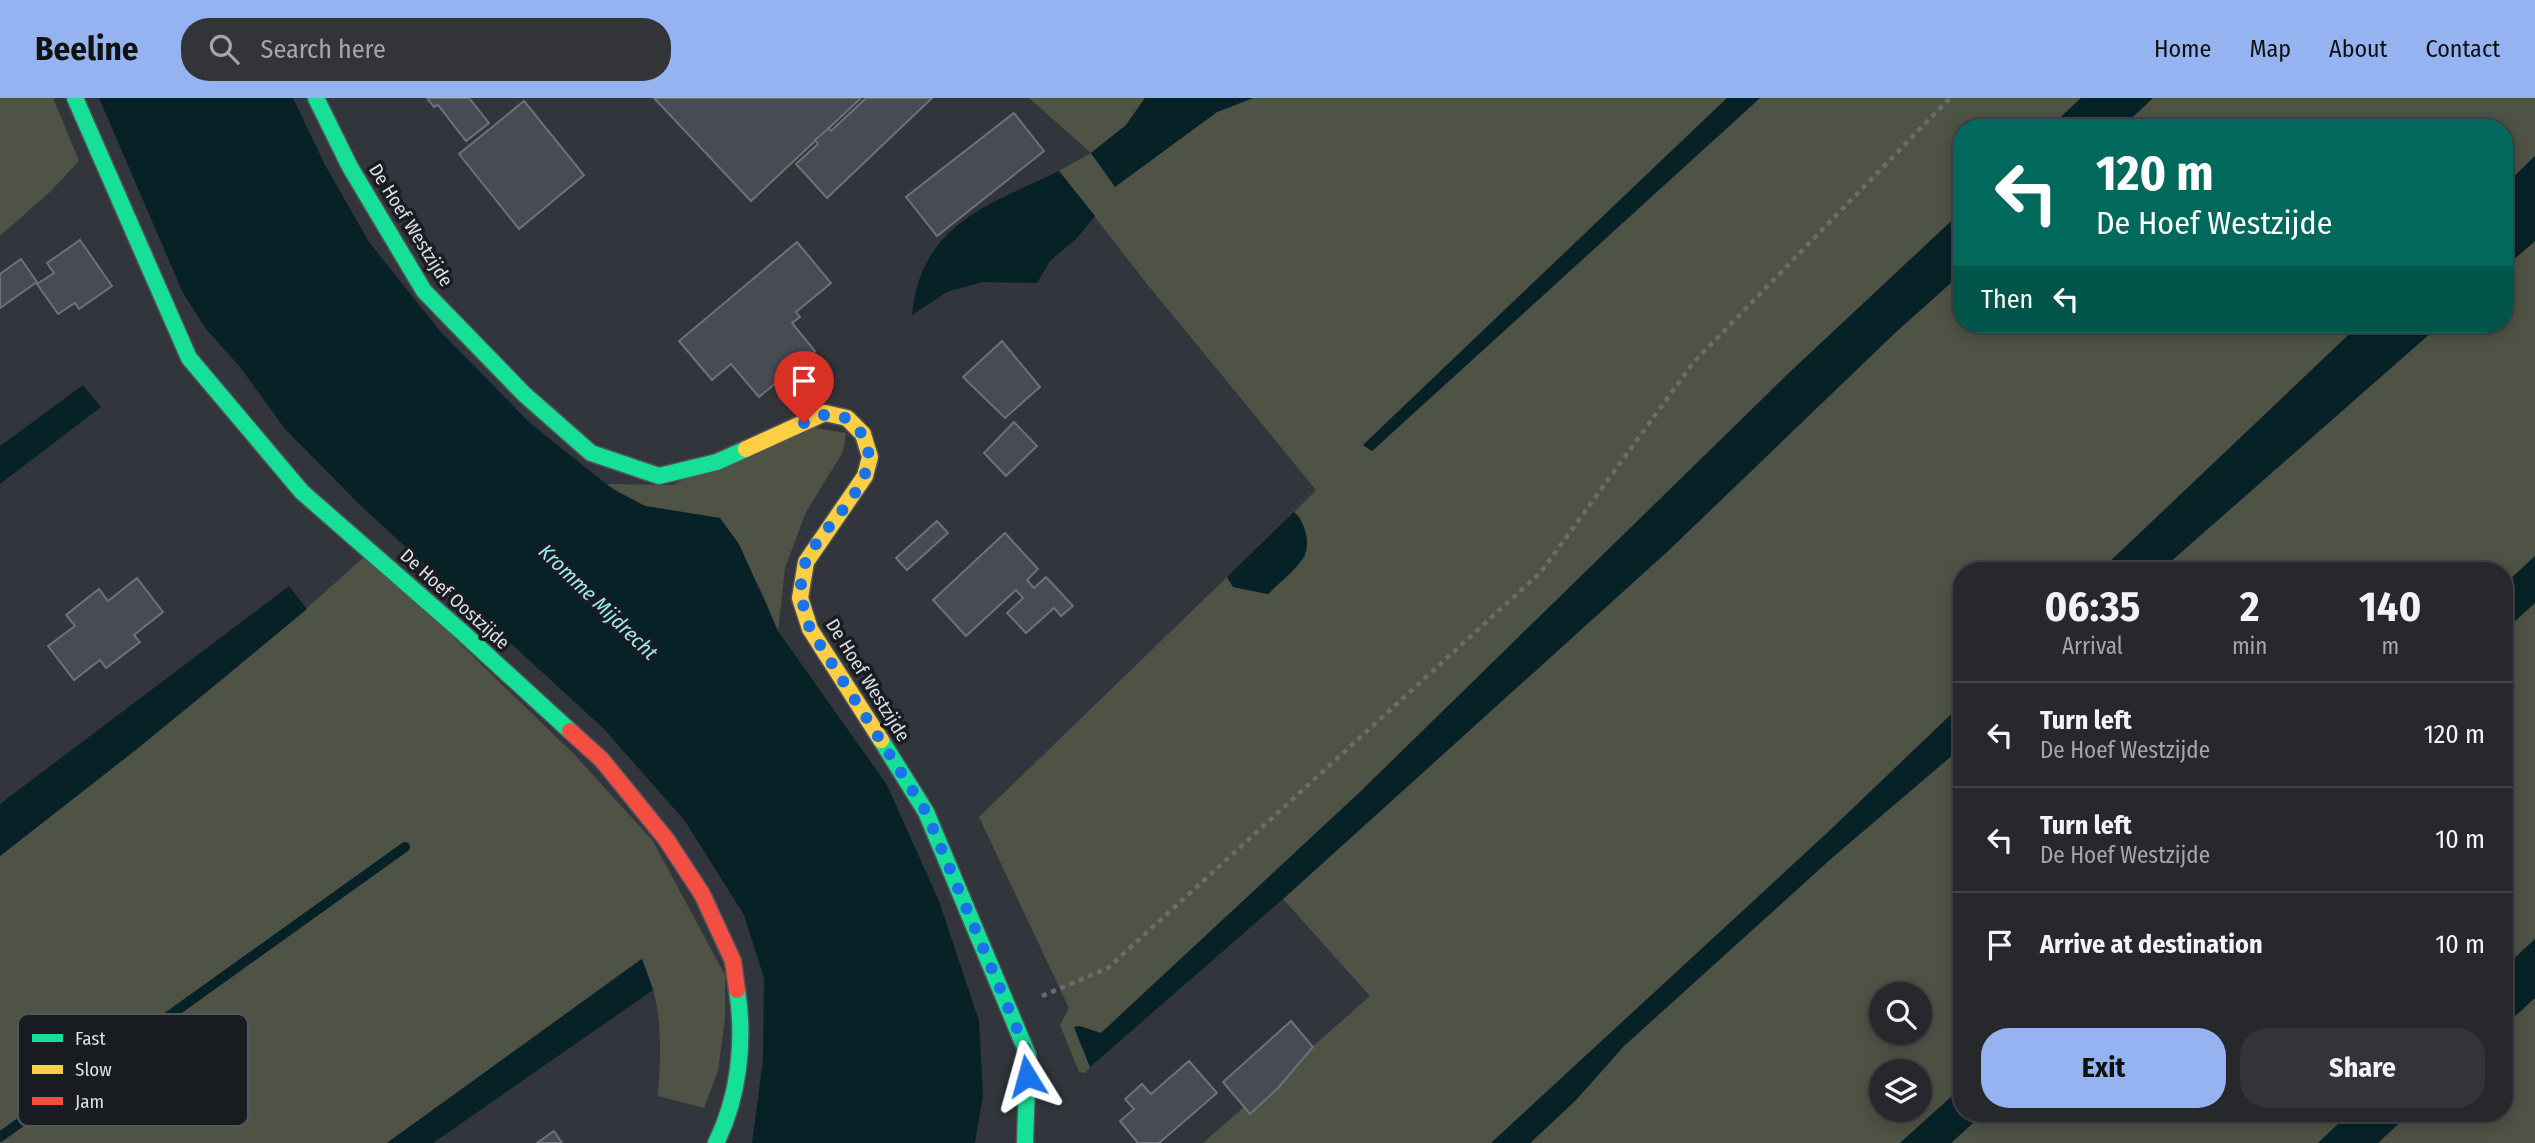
<!DOCTYPE html>
<style>
body{margin:0;font-family:"Fira Sans Condensed",sans-serif;background:#323438;color:#f1f3f6;height:100vh;display:flex;flex-direction:column;font-size:26px;white-space:nowrap}
*{box-sizing:border-box;margin:0}
p{font-size:23px;color:#a4a6a9}
.icon{flex:none;width:38px;height:38px;fill:none;stroke:currentColor;stroke-width:2;stroke-linecap:round;stroke-linejoin:round}
.map{position:relative;flex:1;overflow:hidden}
.panel{position:absolute;left:1953px;top:464px;width:560px;height:560px;display:flex;flex-direction:column;background:#26282c;border-radius:28px;box-shadow:0 4px 18px #0003,0 0 0 2px #424448}
.panel>*{flex:none}
.banner{position:absolute;left:1953px;top:21px;width:560px;height:214px;border-radius:28px;box-shadow:0 4px 18px #0003,0 0 0 2px #424448;background:#00695c;color:#fff;overflow:hidden}
.controls{position:absolute;left:1869px;top:884px;display:grid;gap:14px}
.controls a{display:grid;place-items:center;width:63px;height:63px;border-radius:50%;background:#26282c;box-shadow:0 4px 18px #0003,0 0 0 2px #424448;font-size:35px}
.pin{position:absolute;display:grid;place-items:center;width:60px;height:60px;color:#fff;margin:-72px -30px;border-radius:50% 50% 50% 0;rotate:-45deg;box-shadow:0 0 7px #0007}
.pin .icon{rotate:45deg}
.me{position:absolute;width:77px;margin:-38px;rotate:352deg;stroke-linejoin:round;filter:drop-shadow(0 0 5px #0008)}
.turn{display:flex;align-items:center;gap:24px;height:147px;padding:0 28px;font-size:32px}
.turn .icon{width:91px;height:91px;stroke-width:2.5}
.turn b{display:block;font-size:49px;line-height:60px}
.then{display:flex;align-items:center;height:66px;padding:0 28px;background:#0003;gap:14px;font-size:26px}
.eta{display:flex;justify-content:space-evenly;align-items:center;height:119px;text-align:center}
.eta b{font-size:42px;font-weight:700;line-height:49px}
.cta{display:flex;gap:14px;margin-top:auto;padding:14px 28px}
.cta a{flex:1;height:80px;border-radius:28px;background:#95b2f1;color:#111;font-size:28px;font-weight:700;line-height:80px;text-align:center}
.cta a+a{background:#323438;color:#f1f3f6}
ul{padding:0;list-style:none}
li{display:flex;align-items:center;gap:21px;height:105px;padding:0 28px;border-top:2px solid #424448}
li div{flex:1}
li b{display:block;font-size:26px}
li em{font-style:normal}
header{display:flex;align-items:center;gap:42px;box-sizing:border-box;height:98px;padding:0 35px;background:#95b2f1;color:#111}
header strong{font-size:33px}
nav{display:flex;gap:38px;margin-inline-start:auto;font-size:24px}
.search{width:490px;height:63px;background:#323438;display:flex;align-items:center;gap:18px;box-sizing:border-box;padding:0 24px;border-radius:28px;color:#a4a6a9;font-size:26px}
.map>svg:first-child{display:block}
</style>
<header>
<strong>Beeline</strong>
<div class="search"><svg class="icon" aria-label="search" viewBox="0 0 24 24"><circle cx="10" cy="10" r="6"/><path d="M15 15l6 6"/></svg>Search here</div>
<nav><a>Home</a><a>Map</a><a>About</a><a>Contact</a></nav>
</header>
<div class="map">
<svg width="2535" height="1045" viewBox="0 0 2535 1045">
<rect width="100%" height="100%" fill="#32353b"/>
<!-- green -->
<g fill="#4e5345" fill-rule="evenodd">
<polygon points="0,0 53,0 79,63 52,92 0,138"/>
<polygon points="1029,0 1145,0 1126,27 1091,55 1115,88 1217,14 1253,0 1727,0 1363,347 1372,353 1760,0 2081,0 2049,30 1962,30 1962,113 1790,274 1360,694 1101,935 1079,928 1074,929 1090,969 1085,975 1079,974 1060,927 1069,910 979,719 1227,479 1233,489 1268,496 1305,459 1301,421 1294,414 1316,392 1147,186 1059,73 1091,55"/>
<polygon points="2153,0 2535,0 2535,58 2504,88 2504,30 2121,30"/>
<polygon points="2535,143 2535,458 2504,487 2504,472 2161,472 2441,226 2504,226 2504,170"/>
<polygon points="1962,175 1962,226 2360,226 2101,472 1962,472 1962,606 1826,736 1491,1045 1203,1045 1370,898 1283,801 1668,453 1897,233"/>
<polygon points="792,326 846,335 843,354 806,414 785,470 778,533 761,492 720,420 645,408 605,386 673,387"/>
<path d="M367,456l207,200 79,87 72,134v44l-7,52 -14,37 -46,-12c3,-47 6,-93 -17,-137l-254,184h-387v-287c125,-98 251,-195 367,-302z"/>
<polygon points="2535,505 2535,841 2504,870 2504,533"/>
<path d="M1962,649v340l-62,56h-370l45,-42 49,-55 209,-189zM1881,896h39v38h-39zM1881,973h39v39h-39z"/>
<polygon points="2535,900 2535,1045 2378,1045 2410,1015 2504,1015 2504,928"/>
<polygon points="1984,1015 2350,1015 2318,1045 1951,1045"/>
</g>
<!-- water -->
<g fill="#072227">
<polygon points="99,0 293,0 325,67 369,144 440,233 531,326 614,392 645,408 720,420 739,446 778,533 887,687 939,803 979,923 983,997 975,1045 752,1045 763,962 764,880 744,817 685,723 604,631 360,407 285,331 240,269 206,231 183,195"/>
<polygon points="1145,0 1253,0 1217,14 1115,89 1091,55 1126,27"/>
<polygon points="1727,0 1760,0 1372,353 1363,347"/>
<polygon points="2081,0 2153,0 2121,30 2049,30"/>
<polygon points="2535,58 2535,143 2504,170 2504,88"/>
<path d="M1059,73l36,45 -19,23 -26,22 -13,22 -55,-1 -35,10 -35,23c8,-90 76,-110 147,-144z"/>
<polygon points="1962,113 1962,175 1897,233 1668,453 1283,801 1090,969 1074,929 1079,928 1101,935 1360,694 1790,274"/>
<polygon points="2360,226 2441,226 2161,472 2101,472"/>
<polygon points="83,287 101,309 0,386 0,348"/>
<path d="M1294,414c11,10 18,32 9,46 -8,13 -24,25 -35,36l-35,-7 -6,-10z"/>
<polygon points="2535,458 2535,505 2504,533 2504,487"/>
<polygon points="289,488 307,511 137,651 0,758 0,706"/>
<polygon points="1962,606 1962,649 1833,759 1624,948 1575,1003 1530,1045 1491,1045 1826,736"/>
<polygon points="2535,841 2535,900 2504,928 2504,870"/>
<polygon points="642,861 653,892 433,1045 387,1045"/>
<polygon points="1962,989 1962,1015 1984,1015 1951,1045 1900,1045"/>
<polygon points="2350,1015 2410,1015 2378,1045 2318,1045"/>
</g>
<g fill="none" stroke-linecap="round" stroke-linejoin="round">
<!-- stream -->
<polyline stroke="#072227" stroke-width="10" points="0,1039 405,749"/>
</g>
<!-- building -->
<g fill="#474b53" stroke="#6e7176" stroke-width="2">
<polygon points="427,0 469,0 489,25 466,43 438,7 434,9"/>
<polygon points="654,0 861,0 751,103"/>
<polygon points="866,0 932,0 827,100 796,66 818,46 815,42 829,30 831,33"/>
<polygon points="524,3 584,77 519,131 459,56"/>
<polygon points="1014,15 1044,53 937,138 906,99"/>
<polygon points="80,142 112,188 79,211 75,205 58,216 37,186 54,175 47,165"/>
<polygon points="797,144 831,185 796,214 800,219 792,225 815,253 759,299 731,266 712,282 679,243"/>
<polygon points="21,161 37,184 0,210 0,176"/>
<polygon points="1002,243 1040,289 1005,320 963,279"/>
<polygon points="1014,324 1037,348 1006,378 984,355"/>
<polygon points="937,423 948,435 907,472 896,460"/>
<polygon points="1005,435 1038,471 1027,482 1034,490 1046,479 1073,508 1061,518 1054,510 1026,535 1007,515 1023,500 1016,492 966,538 933,502"/>
<polygon points="137,480 163,514 134,537 140,544 106,570 100,562 74,582 48,548 75,528 66,517 99,491 108,503"/>
<polygon points="1291,923 1313,949 1278,990 1250,1016 1223,984"/>
<polygon points="1189,963 1217,995 1159,1045 1138,1045 1120,1023 1134,1011 1125,1001 1142,986 1151,996"/>
<polygon points="554,1033 562,1045 537,1045"/>
</g>
<g fill="none" stroke-linecap="round" stroke-linejoin="round">
<!-- fast casing -->
<g stroke="#515458" stroke-width="19">
<g id="fast">
<polyline points="75,0 189,260 302,394 463,535 570,633"/>
<polyline points="316,0 350,69 424,193 524,296 591,355 659,378 717,364 746,351"/>
<polyline points="881,642 926,714 1028,957 1025,1045"/>
<path d="M716,1045c23,-46 29,-102 21,-153"/>
</g>
</g>
<!-- slow casing -->
<g stroke="#515458" stroke-width="19">
<polyline id="slow" points="746,351 825,315 847,320 863,336 870,359 865,378 806,464 800,500 810,531 881,642"/>
</g>
<!-- jam casing -->
<g stroke="#515458" stroke-width="19">
<polyline id="jam" points="570,633 602,662 666,741 702,796 733,863 737,892"/>
</g>
<!-- path -->
<polyline stroke="#6a6c71" stroke-width="4.5" stroke-dasharray="5 5" stroke-linecap="butt" points="1042,898 1108,870 1541,474 1693,265 1950,0"/>
<!-- fast -->
<use href="#fast" stroke="#16e098" stroke-width="16"/>
<!-- slow -->
<use href="#slow" stroke="#ffcf43" stroke-width="16"/>
<!-- jam -->
<use href="#jam" stroke="#f24e42" stroke-width="16"/>
</g>
<g fill="none" stroke-linecap="round" stroke-linejoin="round">
<!-- route -->
<path stroke="#1a73e8" stroke-width="12" stroke-dasharray="0 21.6" d="M804,325c18,-9 32,-15 49,1 48,45 -29,96 -47,137 -10,24 -3,46 4,68l116,183 102,243 -1,21"/>
</g>
<g text-anchor="middle" dominant-baseline="central" stroke-width="7" stroke-linejoin="round" paint-order="stroke">
<!-- street labels -->
<g font-size="19" fill="#dbdfe5" stroke="#191c21">
<text transform="translate(411 127) rotate(58)">De Hoef Westzijde</text>
<text transform="translate(455 501) rotate(42)">De Hoef Oostzijde</text>
<text transform="translate(868 582) rotate(58)">De Hoef Westzijde</text>
</g>
<!-- water labels -->
<g font-size="21" font-style="italic" fill="#9de6f4" stroke="#191c21">
<text transform="translate(598 504) rotate(44)">Kromme Mijdrecht</text>
</g>
</g>
<!-- legend -->
<rect x="18" y="916" width="230" height="112" rx="10" fill="#191c21" stroke="#53565c" stroke-width="2"/>
<rect x="32" y="936" width="31" height="8" fill="#16e098"/>
<rect x="32" y="967" width="31" height="9" fill="#ffcf43"/>
<rect x="32" y="999" width="31" height="8" fill="#f24e42"/>
<g font-size="19" fill="#dbdfe5">
<text x="75" y="947">Fast</text>
<text x="75" y="978">Slow</text>
<text x="75" y="1010">Jam</text>
</g>
</svg>
<div class="controls">
<a><svg class="icon" aria-label="search" viewBox="0 0 24 24"><circle cx="10" cy="10" r="6"/><path d="M15 15l6 6"/></svg></a>
<a><svg class="icon" aria-label="layers" viewBox="0 0 24 24"><path d="M12 4l9 5-9 5-9-5zM3 14l9 5 9-5"/></svg></a>
</div>
<div class="pin" style="left:804px;top:325px;background:#d93025"><svg class="icon" aria-label="arrive" viewBox="0 0 24 24"><path d="M6 21V4h12l-3 4 3 4H6"/></svg></div>
<svg class="me" style="left:1027px;top:978px" viewBox="-20 -20 40 40"><path d="M0-17L14 15 0 8-14 15z" fill="#1a73e8" stroke="#fff" stroke-width="4"/></svg>
<div class="banner">
<div class="turn"><svg class="icon" aria-label="left" viewBox="0 0 24 24"><path d="M17 20v-9H6M10 6l-5 5 5 5"/></svg><div><b>120 m</b>De Hoef Westzijde</div></div>
<div class="then">Then<svg class="icon" aria-label="left" viewBox="0 0 24 24"><path d="M17 20v-9H6M10 6l-5 5 5 5"/></svg></div>
</div>
<section class="panel">
<div class="eta">
<div><b>06:35</b><p>Arrival</p></div>
<div><b>2</b><p>min</p></div>
<div><b>140</b><p>m</p></div>
</div>
<ul>
<li><svg class="icon" aria-label="left" viewBox="0 0 24 24"><path d="M17 20v-9H6M10 6l-5 5 5 5"/></svg><div><b>Turn left</b><p>De Hoef Westzijde</p></div><em>120 m</em></li>
<li><svg class="icon" aria-label="left" viewBox="0 0 24 24"><path d="M17 20v-9H6M10 6l-5 5 5 5"/></svg><div><b>Turn left</b><p>De Hoef Westzijde</p></div><em>10 m</em></li>
<li><svg class="icon" aria-label="arrive" viewBox="0 0 24 24"><path d="M6 21V4h12l-3 4 3 4H6"/></svg><div><b>Arrive at destination</b></div><em>10 m</em></li>
</ul>
<div class="cta"><a>Exit</a><a>Share</a></div>
</section>
</div>
